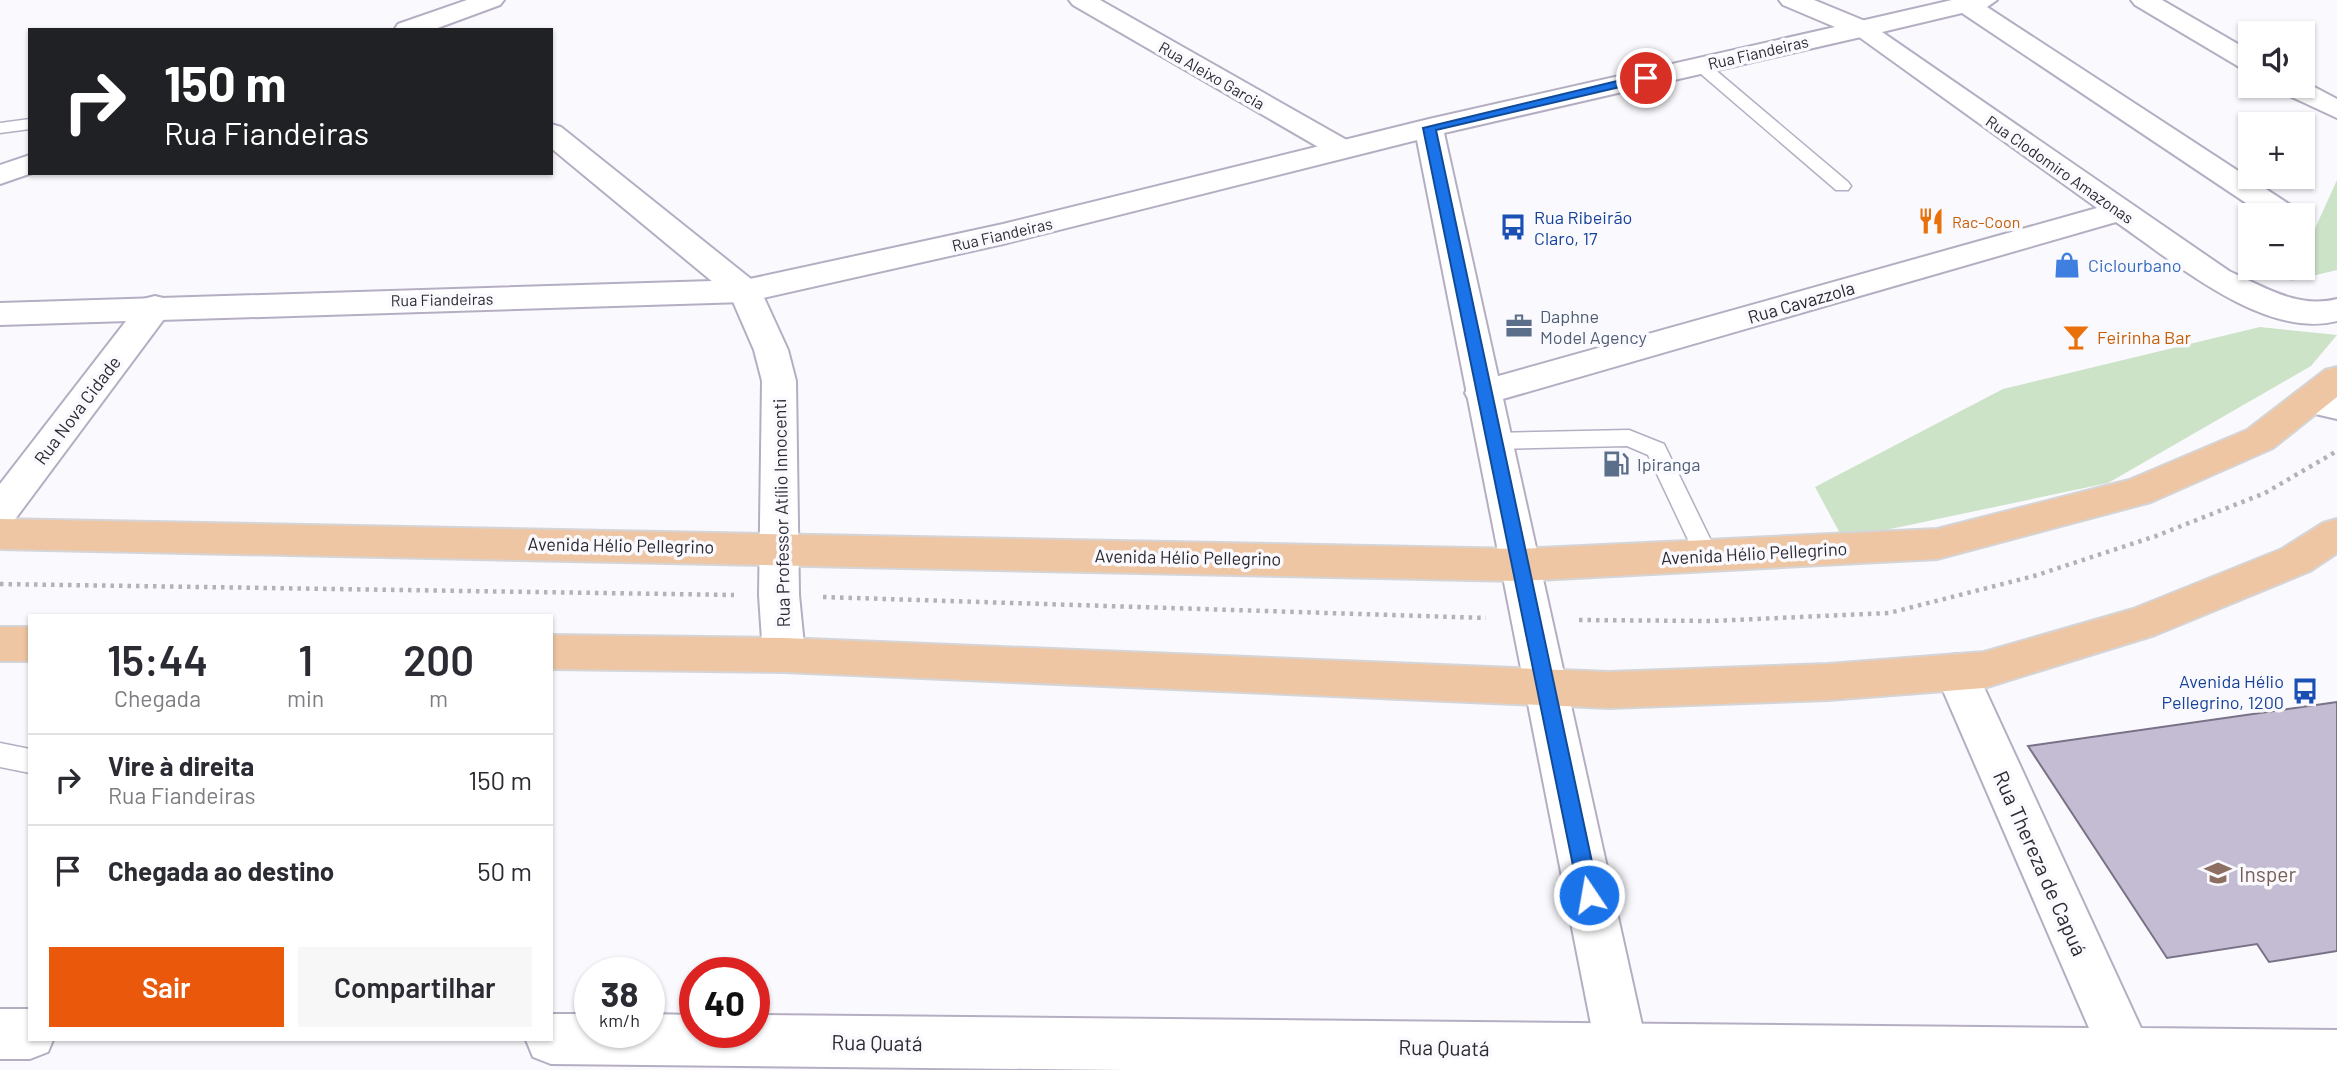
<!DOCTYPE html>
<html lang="pt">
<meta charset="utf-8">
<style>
body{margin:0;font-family:Barlow,sans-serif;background:#f7f7f7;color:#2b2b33;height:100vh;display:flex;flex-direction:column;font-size:26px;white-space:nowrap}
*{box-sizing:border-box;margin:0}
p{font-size:23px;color:#7c7c81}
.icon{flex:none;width:38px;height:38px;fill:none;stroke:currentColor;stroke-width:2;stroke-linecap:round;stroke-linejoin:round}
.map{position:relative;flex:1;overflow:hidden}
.panel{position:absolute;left:28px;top:614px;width:525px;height:427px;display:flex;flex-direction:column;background:#fff;border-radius:0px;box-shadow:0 2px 5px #0004}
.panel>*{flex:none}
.guide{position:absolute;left:28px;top:28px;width:525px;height:147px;border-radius:0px;box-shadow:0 2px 5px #0004;background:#202124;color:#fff;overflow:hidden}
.controls{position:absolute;left:2238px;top:21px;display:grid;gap:14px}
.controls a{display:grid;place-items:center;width:77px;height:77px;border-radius:0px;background:#fff;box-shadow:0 2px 5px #0004;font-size:35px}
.speed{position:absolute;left:574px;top:957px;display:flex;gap:14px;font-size:35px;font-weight:700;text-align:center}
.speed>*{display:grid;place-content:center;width:91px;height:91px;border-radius:50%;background:#fff;box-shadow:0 2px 5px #0004;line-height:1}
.speed small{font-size:18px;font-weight:400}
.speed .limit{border:10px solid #d22;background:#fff;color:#111}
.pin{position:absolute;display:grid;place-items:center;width:60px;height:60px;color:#fff;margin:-30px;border:4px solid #fff;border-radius:50%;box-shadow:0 2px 7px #0007}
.me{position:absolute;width:77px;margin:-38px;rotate:348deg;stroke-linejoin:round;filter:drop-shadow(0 0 5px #0008)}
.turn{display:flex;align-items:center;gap:24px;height:147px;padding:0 21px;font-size:32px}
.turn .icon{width:91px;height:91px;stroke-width:2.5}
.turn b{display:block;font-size:49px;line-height:60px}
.eta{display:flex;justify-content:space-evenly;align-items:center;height:119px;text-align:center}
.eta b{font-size:42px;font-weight:600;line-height:49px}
.primary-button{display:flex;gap:14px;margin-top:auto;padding:14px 21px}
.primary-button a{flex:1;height:80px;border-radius:0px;background:#ea580c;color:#fff;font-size:28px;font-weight:600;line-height:80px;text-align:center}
.primary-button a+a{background:#f7f7f7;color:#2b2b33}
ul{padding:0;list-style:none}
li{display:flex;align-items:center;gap:21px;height:91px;padding:0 21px;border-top:2px solid #e1e1e2}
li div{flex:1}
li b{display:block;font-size:26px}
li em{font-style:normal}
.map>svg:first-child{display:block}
</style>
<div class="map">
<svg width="2337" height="1070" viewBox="0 0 2337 1070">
<rect width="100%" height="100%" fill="#faf9fe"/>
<!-- green -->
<g fill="#cce3c8">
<polygon points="2337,180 2337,270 2291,281 2297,268 2303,268 2303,255"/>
<polygon points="2260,327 2337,335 2311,366 2108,483 1843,539 1815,487 2003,389"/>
</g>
<!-- building -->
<polygon fill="#c3bcd2" stroke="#797286" stroke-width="2" points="2337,702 2337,951 2269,962 2257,944 2167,958 2028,746"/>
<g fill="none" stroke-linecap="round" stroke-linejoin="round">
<!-- service casing -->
<g stroke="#b5aec3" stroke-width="3">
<g id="service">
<polygon points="1700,60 1706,62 1848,182 1851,186 1848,190 1836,190 1694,68 1694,62"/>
<polygon points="30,119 30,129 0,133 0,123"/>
<polygon points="1629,430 1664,444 1718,555 1714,561 1706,564 1698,561 1648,455 1627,446 1493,449 1485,447 1482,441 1485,435 1493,433"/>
<polygon points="0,743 30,749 30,773 0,767"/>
</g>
</g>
<!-- minor casing -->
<g stroke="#b5aec3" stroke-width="4">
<g id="minor">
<polygon points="467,0 504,0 500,5 432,30 394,30 398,24"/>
<polygon points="1069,0 1100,0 1352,143 1356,149 1352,155 1342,158 1332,155 1073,5"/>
<path d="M1952,0h45l-10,7 308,201 4,7h-35l-302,-202 -80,19 347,239c35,16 69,38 108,28v22c-73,19 -164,-60 -221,-99l-634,183 -12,-3 -5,-9 5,-9 627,-176 -249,-179 4,-6z"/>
<polygon points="2131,0 2162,0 2250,51 2250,70 2241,68 2135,5"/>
<polygon points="2303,81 2337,99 2337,118 2281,92 2277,86 2303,86"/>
<polygon points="551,124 561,127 756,283 761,291 788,350 796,381 799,595 805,655 799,667 784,672 769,667 763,655 759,595 762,381 754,350 731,297 551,148"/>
<polygon points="30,155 32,173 0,184 0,165"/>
<polygon points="155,296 167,299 171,307 167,315 13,522 0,527 0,484 143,299"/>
<polygon points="2310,388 2337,393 2337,419 2298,410 2292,401 2298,392"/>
<polygon points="1956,654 1971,659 2141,1028 2337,1030 2337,1070 1125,1070 551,1064 533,1057 526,1040 551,1040 551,1014 590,1014 590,1032 649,1032 649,1014 695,1015 695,1032 754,1032 754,1015 2089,1028 1935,672 1941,659"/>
<polygon points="0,1009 30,1009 30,1040 53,1040 48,1052 30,1059 0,1059"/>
</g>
</g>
<!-- tertiary casing -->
<g stroke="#b5aec3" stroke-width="4">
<polygon id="tertiary" points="1779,0 1814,0 1870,23 1874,29 1870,35 1861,37 1444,133 1652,1070 1600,1070 1417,140 1003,244 745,302 0,325 0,303 745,280 1003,224 1429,119 1835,27 1783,5"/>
</g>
<!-- primary casing -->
<g stroke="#d5d4d6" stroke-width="4">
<g id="primary">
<polygon points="2337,367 2337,397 2273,448 2151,502 1937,559 1519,581 0,549 0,519 1519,549 1937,529 2129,480 2247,430 2325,370"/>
<polygon points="2337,519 2337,553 2310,571 2155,635 1984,688 1828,700 1609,708 784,672 551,669 551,635 784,638 1609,672 1828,664 1984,652 2133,609 2282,549 2323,523"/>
<rect x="0" y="627" width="30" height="34"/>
</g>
</g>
<!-- path -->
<g stroke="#b4b2b8" stroke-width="4.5" stroke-dasharray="3.5 5" stroke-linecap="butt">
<polyline points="0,584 734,595"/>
<polyline points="823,597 1486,618"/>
<polyline points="1579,620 1711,621 1889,613 2034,576 2156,536 2265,493 2337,451"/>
</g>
<!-- service -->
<use href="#service" fill="#fff" fill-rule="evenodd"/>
<!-- minor -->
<use href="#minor" fill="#fff" fill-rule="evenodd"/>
<!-- tertiary -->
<use href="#tertiary" fill="#fff" fill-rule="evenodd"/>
<!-- primary -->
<use href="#primary" fill="#eec6a3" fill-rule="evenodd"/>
</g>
<!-- route -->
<polygon fill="#1a73e8" stroke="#114b97" stroke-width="2" points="1646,74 1650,75 1650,80 1436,130 1599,895 1596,902 1589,905 1582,902 1579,895 1423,128"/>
<!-- icons -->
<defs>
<g id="restaurant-bare" transform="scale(2.1)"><path d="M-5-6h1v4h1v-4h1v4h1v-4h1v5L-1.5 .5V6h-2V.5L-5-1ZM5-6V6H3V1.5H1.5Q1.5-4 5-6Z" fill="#e8710a" stroke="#faf9fe" stroke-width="2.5" paint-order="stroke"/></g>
<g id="bus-bare" transform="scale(2.1)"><path d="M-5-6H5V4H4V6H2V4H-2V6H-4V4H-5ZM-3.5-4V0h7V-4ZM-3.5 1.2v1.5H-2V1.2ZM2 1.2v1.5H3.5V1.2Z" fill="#1a4fb4" stroke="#faf9fe" stroke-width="2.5" paint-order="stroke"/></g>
<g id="shop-bare" transform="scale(2.1)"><path d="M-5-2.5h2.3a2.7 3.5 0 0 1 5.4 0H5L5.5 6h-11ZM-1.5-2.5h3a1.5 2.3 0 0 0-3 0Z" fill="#3f7fe0" stroke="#faf9fe" stroke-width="2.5" paint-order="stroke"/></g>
<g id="office-bare" transform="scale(2.1)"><path d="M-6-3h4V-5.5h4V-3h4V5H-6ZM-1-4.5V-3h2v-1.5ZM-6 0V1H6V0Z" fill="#5c6f8a" stroke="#faf9fe" stroke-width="2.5" paint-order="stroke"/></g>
<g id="bar-bare" transform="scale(2.1)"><path d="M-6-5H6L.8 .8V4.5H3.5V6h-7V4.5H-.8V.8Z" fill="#e8710a" stroke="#faf9fe" stroke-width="2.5" paint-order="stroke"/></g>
<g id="fuel-bare" transform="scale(2.1)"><path d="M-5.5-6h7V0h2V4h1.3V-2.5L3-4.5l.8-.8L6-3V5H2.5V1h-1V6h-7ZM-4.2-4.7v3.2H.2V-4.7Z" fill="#5c6f8a" stroke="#faf9fe" stroke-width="2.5" paint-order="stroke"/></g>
<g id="university-bare" transform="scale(2.1)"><path d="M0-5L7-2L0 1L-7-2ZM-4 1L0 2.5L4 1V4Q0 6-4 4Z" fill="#8d6e63" stroke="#faf9fe" stroke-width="2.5" paint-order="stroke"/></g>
</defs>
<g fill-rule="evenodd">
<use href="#restaurant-bare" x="1931" y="221"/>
<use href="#bus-bare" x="1513" y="227"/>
<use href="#shop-bare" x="2067" y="265"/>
<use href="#office-bare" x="1519" y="326"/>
<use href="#bar-bare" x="2076" y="337"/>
<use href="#fuel-bare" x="1616" y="464"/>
<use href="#bus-bare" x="2305" y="691"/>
<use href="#university-bare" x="2218" y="873"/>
</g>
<g text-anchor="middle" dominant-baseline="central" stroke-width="7" stroke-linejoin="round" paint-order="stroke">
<!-- far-street labels -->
<g font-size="16" fill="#2d2a32" stroke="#faf9fe">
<text transform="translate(1758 52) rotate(-13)">Rua Fiandeiras</text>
<text transform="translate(1212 75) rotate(30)">Rua Aleixo Garcia</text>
<text transform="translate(2060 169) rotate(35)">Rua Clodomiro Amazonas</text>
<text transform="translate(1002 234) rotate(-13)">Rua Fiandeiras</text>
<text transform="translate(442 299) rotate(-1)">Rua Fiandeiras</text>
</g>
<!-- far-food labels -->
<g font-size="16" fill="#c56008" stroke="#faf9fe" text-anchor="start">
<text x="1952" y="221">Rac-Coon</text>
</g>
<!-- transit labels -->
<g font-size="18" fill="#164399" stroke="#faf9fe" text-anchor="start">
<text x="1534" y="217">Rua Ribeirão<tspan x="1534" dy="21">Claro, 17</tspan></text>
<text x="2284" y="681" text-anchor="end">Avenida Hélio<tspan x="2284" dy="21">Pellegrino, 1200</tspan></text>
</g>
<!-- shop labels -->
<g font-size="18" fill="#366cbe" stroke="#faf9fe" text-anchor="start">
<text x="2088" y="265">Ciclourbano</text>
</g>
<!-- street labels -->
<g font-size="18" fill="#2d2a32" stroke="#faf9fe">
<text transform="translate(1801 302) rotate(-16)">Rua Cavazzola</text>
<text transform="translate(77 410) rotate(-53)">Rua Nova Cidade</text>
<text transform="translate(781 513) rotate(-91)">Rua Professor Atílio Innocenti</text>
<text transform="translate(621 545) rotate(1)">Avenida Hélio Pellegrino</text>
<text transform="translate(1754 553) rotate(-3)">Avenida Hélio Pellegrino</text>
<text transform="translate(1188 557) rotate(1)">Avenida Hélio Pellegrino</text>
</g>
<!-- service labels -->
<g font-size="18" fill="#4e5e75" stroke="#faf9fe" text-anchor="start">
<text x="1540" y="316">Daphne<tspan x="1540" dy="21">Model Agency</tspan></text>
<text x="1637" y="464">Ipiranga</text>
</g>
<!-- food labels -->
<g font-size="18" fill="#c56008" stroke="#faf9fe" text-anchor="start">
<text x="2097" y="337">Feirinha Bar</text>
</g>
<!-- near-street labels -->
<g font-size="21" fill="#2d2a32" stroke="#faf9fe">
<text transform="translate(2041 863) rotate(66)">Rua Thereza de Capuá</text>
<text transform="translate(877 1042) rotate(1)">Rua Quatá</text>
<text transform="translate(1444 1047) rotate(1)">Rua Quatá</text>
</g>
<!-- near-education labels -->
<g font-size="21" fill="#785e54" stroke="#faf9fe" text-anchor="start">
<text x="2239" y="873">Insper</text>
</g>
</g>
</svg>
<div class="controls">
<a><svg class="icon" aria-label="sound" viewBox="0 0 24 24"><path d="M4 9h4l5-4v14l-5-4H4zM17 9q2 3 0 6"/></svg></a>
<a>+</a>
<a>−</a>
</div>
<div class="speed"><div>38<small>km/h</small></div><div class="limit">40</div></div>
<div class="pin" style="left:1646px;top:78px;background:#d93025"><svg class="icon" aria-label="arrive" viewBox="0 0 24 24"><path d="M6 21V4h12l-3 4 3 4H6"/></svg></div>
<svg class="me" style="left:1589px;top:895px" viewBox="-20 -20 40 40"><circle r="17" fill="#1a73e8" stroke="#fff" stroke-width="3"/><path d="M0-11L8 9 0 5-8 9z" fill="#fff"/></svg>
<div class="guide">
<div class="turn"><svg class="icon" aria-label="right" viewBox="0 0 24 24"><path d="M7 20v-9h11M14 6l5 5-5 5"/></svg><div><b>150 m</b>Rua Fiandeiras</div></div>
</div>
<section class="panel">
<div class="eta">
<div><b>15:44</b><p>Chegada</p></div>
<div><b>1</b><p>min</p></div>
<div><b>200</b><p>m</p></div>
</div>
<ul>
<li><svg class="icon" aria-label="right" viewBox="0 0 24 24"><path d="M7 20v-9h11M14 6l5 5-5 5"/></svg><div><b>Vire à direita</b><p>Rua Fiandeiras</p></div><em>150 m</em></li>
<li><svg class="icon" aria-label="arrive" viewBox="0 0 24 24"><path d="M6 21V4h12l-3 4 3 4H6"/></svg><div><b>Chegada ao destino</b></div><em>50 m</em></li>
</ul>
<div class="primary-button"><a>Sair</a><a>Compartilhar</a></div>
</section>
</div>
